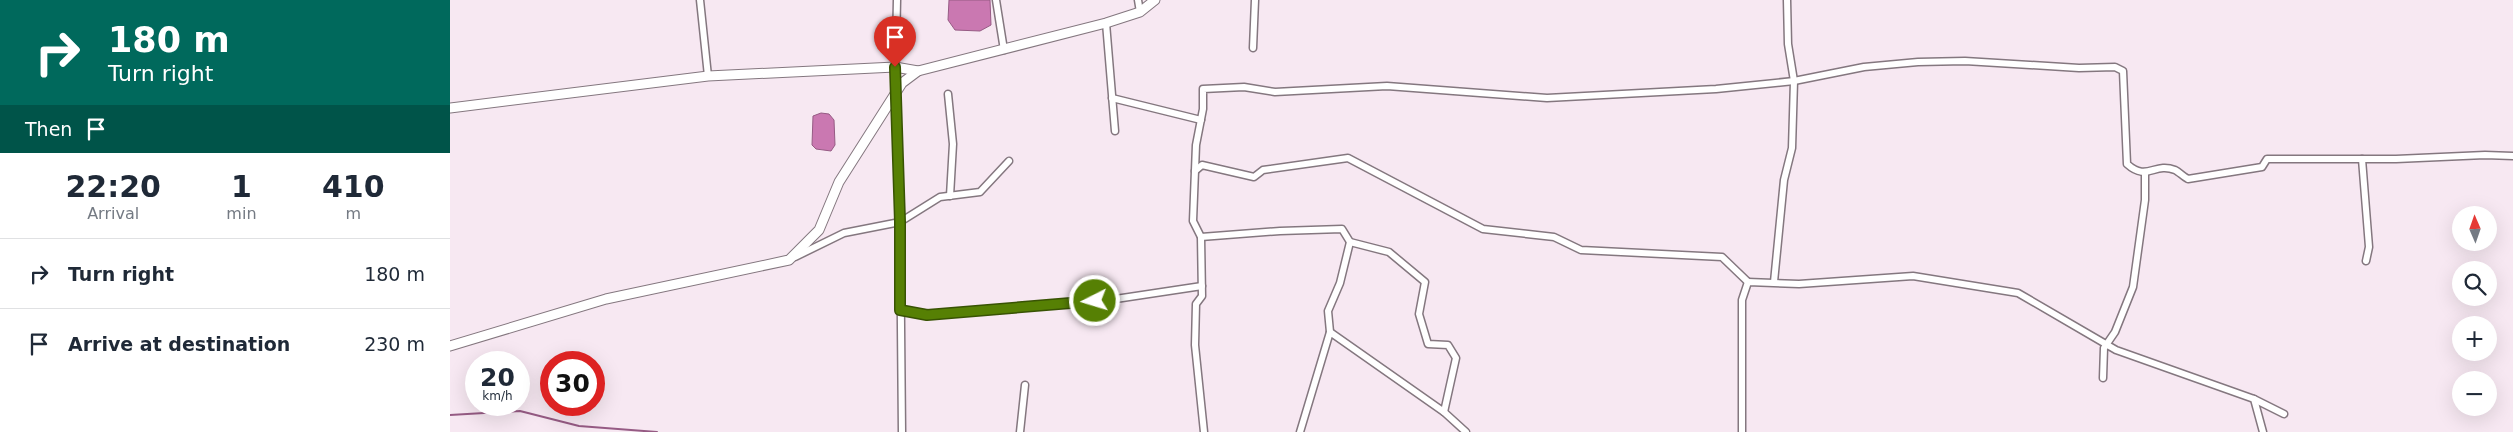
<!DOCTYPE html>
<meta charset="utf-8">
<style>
body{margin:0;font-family:"DejaVu Sans",sans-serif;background:#f6f6f7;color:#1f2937;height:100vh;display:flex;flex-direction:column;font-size:19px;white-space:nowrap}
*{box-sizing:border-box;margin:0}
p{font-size:16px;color:#747a83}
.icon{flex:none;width:28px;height:28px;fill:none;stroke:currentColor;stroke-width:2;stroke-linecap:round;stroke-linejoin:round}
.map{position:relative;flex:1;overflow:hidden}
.panel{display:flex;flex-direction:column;background:#fff;width:450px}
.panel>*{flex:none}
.guide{background:#00695c;color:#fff;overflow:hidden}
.needle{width:32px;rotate:358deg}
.fabs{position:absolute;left:2002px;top:206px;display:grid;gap:10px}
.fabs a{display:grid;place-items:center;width:45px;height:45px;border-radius:50%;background:#fff;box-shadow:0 5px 20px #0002;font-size:25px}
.speed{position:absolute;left:15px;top:351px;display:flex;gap:10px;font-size:25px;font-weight:700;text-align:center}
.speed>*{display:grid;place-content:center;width:65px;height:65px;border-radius:50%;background:#fff;box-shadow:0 5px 20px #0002;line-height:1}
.speed small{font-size:12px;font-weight:400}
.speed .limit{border:8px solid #d22;background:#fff;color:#111}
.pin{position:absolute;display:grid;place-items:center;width:42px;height:42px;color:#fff;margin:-51px -21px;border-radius:50% 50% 50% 0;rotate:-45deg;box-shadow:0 0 5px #0007}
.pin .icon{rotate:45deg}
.me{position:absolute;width:55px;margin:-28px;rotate:265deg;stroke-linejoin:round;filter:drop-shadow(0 0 4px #0008)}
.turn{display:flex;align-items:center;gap:18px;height:105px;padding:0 25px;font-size:22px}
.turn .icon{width:65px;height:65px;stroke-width:2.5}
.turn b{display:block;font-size:35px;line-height:42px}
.then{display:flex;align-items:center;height:48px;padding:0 25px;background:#0003;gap:10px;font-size:19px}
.eta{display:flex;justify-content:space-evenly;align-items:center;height:85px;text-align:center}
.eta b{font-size:30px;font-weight:600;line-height:35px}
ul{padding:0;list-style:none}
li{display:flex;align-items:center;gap:15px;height:70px;padding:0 25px;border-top:1px solid #e0e1e3}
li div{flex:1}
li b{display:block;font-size:19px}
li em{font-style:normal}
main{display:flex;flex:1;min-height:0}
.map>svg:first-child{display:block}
</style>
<main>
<section class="panel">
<div class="guide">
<div class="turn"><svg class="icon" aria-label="right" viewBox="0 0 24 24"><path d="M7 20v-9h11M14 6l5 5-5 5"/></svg><div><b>180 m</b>Turn right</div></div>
<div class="then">Then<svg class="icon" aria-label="arrive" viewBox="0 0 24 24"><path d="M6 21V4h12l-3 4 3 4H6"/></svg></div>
</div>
<div class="eta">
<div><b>22:20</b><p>Arrival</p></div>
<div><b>1</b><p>min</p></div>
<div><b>410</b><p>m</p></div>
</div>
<ul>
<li><svg class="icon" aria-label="right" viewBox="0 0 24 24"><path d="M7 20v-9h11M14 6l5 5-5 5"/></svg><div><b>Turn right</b></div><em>180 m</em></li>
<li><svg class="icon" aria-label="arrive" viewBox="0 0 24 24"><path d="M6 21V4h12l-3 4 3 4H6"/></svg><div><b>Arrive at destination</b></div><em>230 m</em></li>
</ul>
</section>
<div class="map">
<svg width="2063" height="432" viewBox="0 0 2063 432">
<rect width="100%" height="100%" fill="#f7e8f2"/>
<!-- water -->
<g fill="#ca78b1" stroke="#965b84">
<polygon points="499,0 540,0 541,25 530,31 505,30 498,20"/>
<polygon points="371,113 379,114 384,120 385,145 381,151 366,149 362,145 363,116"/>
</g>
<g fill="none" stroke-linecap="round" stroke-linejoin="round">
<!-- stream -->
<polyline stroke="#965b84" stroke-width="2" points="0,415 70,411 129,426 207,432"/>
<!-- street casing -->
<g stroke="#84777f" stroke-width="9">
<g id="street">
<polyline points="250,0 258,76"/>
<polyline points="447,0 445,93 450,222 452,432"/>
<polyline points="546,0 554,50"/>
<polyline points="688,0 690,12"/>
<polyline points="656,23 665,131"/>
<polyline points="803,48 805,0"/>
<polyline points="498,94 503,144 500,196"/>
<polyline points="662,98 751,120"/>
<polyline points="1912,159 1919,247 1916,261"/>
<polyline points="745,171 752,165 804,177 813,170 898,158 1033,229 1104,237 1131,250 1272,257 1298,282"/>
<polyline points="751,237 830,231 892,229 900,242 890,283 878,311 880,332"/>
<polyline points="900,242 939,252 975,282 969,314 978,344 998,345 1006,358 994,412"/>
<polyline points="345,257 394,233 450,222 490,197 530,192 559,161"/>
<polyline points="1324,282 1334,180 1342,148 1344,81 1338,44 1337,0"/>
<polyline points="450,310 477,315 659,300 752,286"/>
<polyline points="1653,378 1654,348 1665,332 1683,287 1695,200 1695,173"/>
<polyline points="1804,399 1834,414"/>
<polyline points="570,432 575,385"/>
<path d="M754,432l-9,-87 1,-41 6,-8 -1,-59 -8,-16 3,-76 7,-36v-20l41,-2 31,5 112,-6 160,12 169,-9 78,-8 70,-14 54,-5 47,-1 114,7 36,-1 8,4 4,93c20,18 27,-2 48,6 4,2 9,7 13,9l74,-12 5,-8h129l89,-4 28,1"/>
<polyline points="850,432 880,332 994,412 1016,432"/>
<polyline points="1292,432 1292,300 1298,282 1349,284 1463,276 1568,293 1666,350 1804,399 1813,432"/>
</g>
</g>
<!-- secondary casing -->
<g stroke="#84777f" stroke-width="11">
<g id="secondary">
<polyline points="0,108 258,76 445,67 468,71"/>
<polyline points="0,346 156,299 339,260 369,230 389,182 452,83 468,71 656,23 690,12 705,0"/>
</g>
</g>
<!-- street -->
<use href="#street" stroke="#fff" stroke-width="6"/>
<!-- secondary -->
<use href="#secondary" stroke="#fff" stroke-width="9"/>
</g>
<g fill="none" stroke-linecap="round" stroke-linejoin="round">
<!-- route casing -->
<g stroke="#385303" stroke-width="12">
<polyline id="route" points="445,67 450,222 450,310 477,315 645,301"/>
</g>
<!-- route -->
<use href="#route" stroke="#568004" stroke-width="9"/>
</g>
</svg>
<div class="fabs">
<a><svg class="needle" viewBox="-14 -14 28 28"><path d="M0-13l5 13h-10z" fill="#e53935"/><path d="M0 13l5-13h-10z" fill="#747a83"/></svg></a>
<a><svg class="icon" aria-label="search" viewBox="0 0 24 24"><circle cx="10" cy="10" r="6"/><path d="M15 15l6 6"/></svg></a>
<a>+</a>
<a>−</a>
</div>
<div class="speed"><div>20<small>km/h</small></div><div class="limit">30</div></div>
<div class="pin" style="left:445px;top:67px;background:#d93025"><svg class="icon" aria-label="arrive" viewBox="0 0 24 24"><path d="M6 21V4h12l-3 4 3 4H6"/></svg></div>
<svg class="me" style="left:645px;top:301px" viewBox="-20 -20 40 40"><circle r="17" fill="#568004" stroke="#fff" stroke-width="3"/><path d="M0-11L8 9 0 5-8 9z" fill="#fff"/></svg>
</div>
</main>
